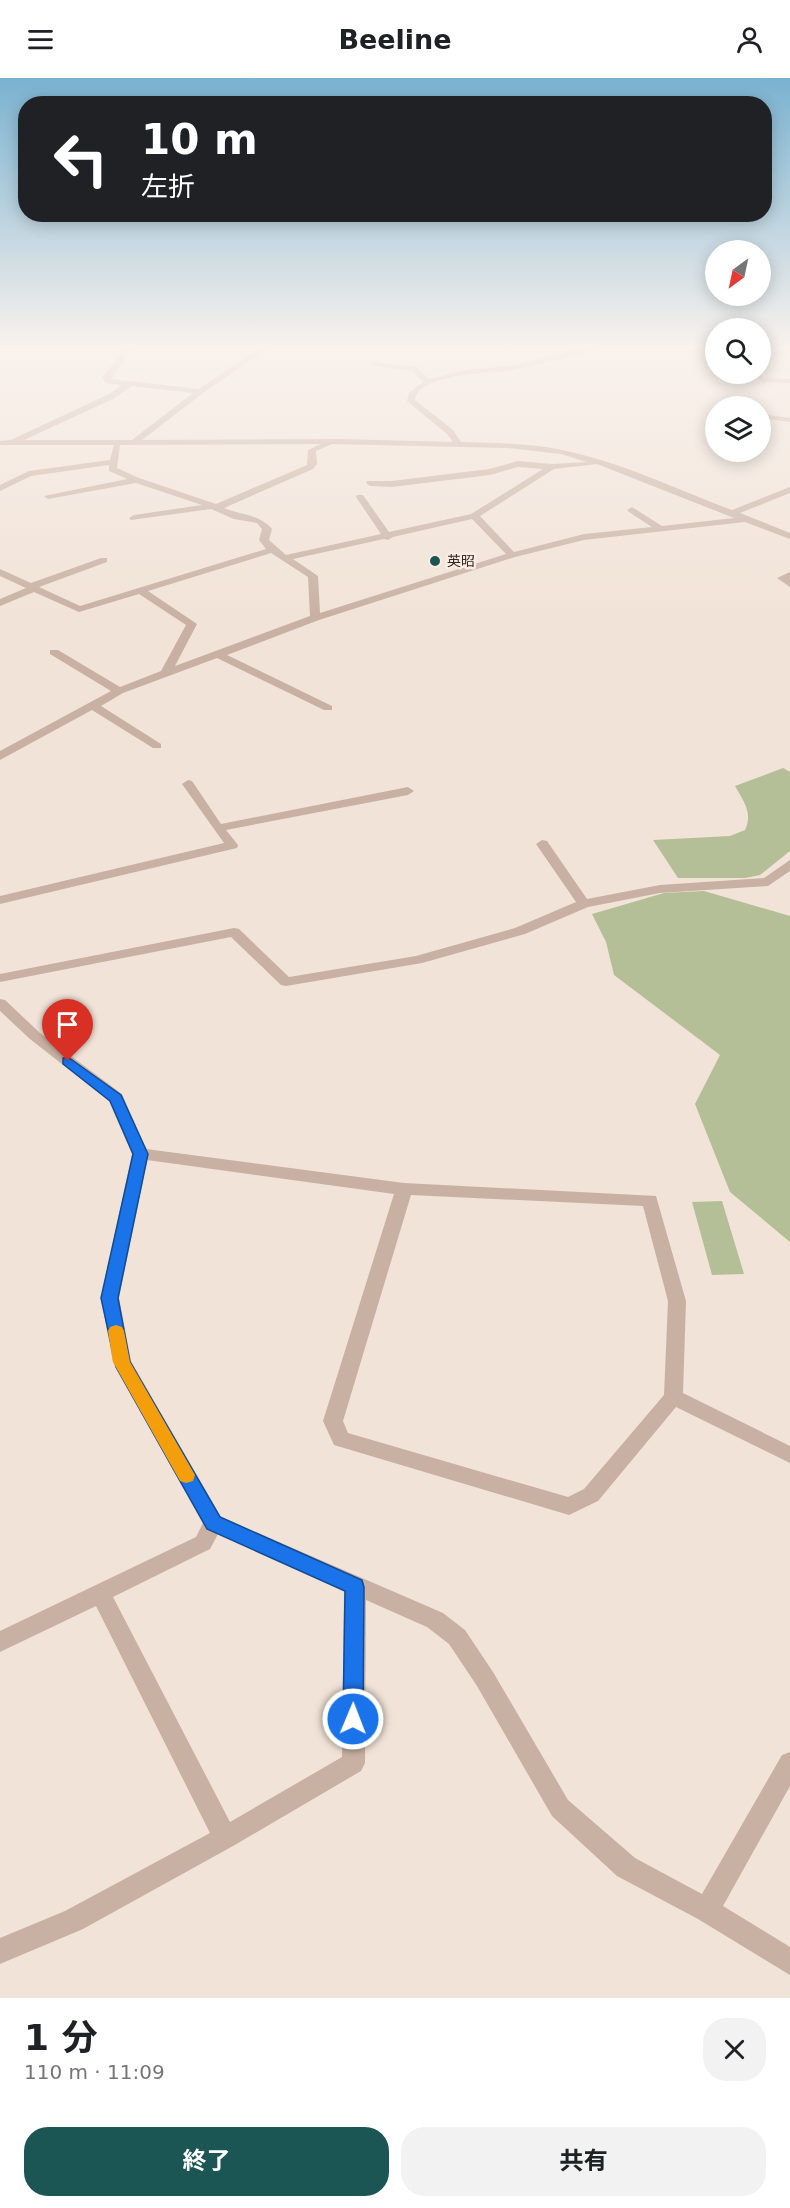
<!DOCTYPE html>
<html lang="ja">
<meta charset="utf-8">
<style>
body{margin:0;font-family:"DejaVu Sans","Noto Sans JP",sans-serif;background:#f2f2f2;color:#202124;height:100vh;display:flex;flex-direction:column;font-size:22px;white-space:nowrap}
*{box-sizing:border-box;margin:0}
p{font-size:20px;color:#757577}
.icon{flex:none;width:33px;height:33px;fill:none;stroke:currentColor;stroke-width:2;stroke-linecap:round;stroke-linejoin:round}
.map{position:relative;height:1920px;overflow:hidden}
.side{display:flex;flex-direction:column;background:#fff;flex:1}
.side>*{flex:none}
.banner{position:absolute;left:18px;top:18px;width:754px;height:126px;border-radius:24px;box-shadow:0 3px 15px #0003;background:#202124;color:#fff;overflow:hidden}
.needle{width:39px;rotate:213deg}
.controls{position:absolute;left:705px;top:162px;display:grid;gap:12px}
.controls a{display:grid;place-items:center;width:66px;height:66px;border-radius:50%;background:#fff;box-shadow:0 3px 15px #0003;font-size:30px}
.pin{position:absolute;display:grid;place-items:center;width:51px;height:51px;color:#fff;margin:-62px -26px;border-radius:50% 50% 50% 0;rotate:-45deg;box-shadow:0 0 6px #0007}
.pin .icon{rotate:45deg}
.me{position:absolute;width:66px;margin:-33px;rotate:1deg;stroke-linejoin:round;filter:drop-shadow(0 0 4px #0008)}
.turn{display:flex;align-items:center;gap:21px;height:126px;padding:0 24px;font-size:27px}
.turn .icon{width:78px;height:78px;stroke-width:2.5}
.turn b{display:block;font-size:42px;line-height:51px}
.round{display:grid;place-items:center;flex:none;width:63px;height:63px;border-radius:24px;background:#f2f2f2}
.headline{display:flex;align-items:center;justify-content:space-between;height:102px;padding:0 24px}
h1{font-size:36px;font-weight:700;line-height:45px}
.cta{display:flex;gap:12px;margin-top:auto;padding:12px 24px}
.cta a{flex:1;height:69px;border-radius:24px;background:#1b5554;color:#fff;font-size:24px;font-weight:700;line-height:69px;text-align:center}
.cta a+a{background:#f2f2f2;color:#202124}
header{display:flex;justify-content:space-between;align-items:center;height:78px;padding:0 24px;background:#fff;font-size:27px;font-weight:700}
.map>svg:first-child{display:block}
</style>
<header><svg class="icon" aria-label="menu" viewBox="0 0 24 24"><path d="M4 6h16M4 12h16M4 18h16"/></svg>Beeline<svg class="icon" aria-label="person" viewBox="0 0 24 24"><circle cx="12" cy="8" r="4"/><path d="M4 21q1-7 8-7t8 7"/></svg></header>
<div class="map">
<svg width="790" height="1920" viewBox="0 0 790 1920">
<rect width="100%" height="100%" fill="#f1e3d7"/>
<!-- green -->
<g fill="#b5bf97">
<path d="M783,690l7,4v79l-30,24 -15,3h-67l-25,-38 77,-4 15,-6c8,-17 -1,-28 -10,-44z"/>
<polygon points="704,813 790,838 790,1164 730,1114 695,1026 720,977 614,897 606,864 592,836 664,815"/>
<polygon points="722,1123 744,1196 712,1197 692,1124"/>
</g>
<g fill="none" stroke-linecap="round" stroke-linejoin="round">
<!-- minor -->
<g fill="#c8b1a3" fill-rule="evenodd">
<path d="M126,269h8l-23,32 88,10 62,-42h9l-67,46 -61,47 196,-1 115,3 -6,-8 -40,-33 2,-8 14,-11 -11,-11 -37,-5 -3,-4 45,5 12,12 37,-9 44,-4 79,-19h11c-10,7 -72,20 -88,23 -22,4 -93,3 -97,30l38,30 8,12c34,1 68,1 101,8 59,12 114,39 170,60l58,-23v6l-50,20 50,20v6l-45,-17 -161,18 -69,17 -196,63 -92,35 105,51v4h-8l-107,-52 -94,35 -22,13 60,38v4h-8l-61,-38 -92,50v-9l111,-60 -61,-37v-4h8l62,37 41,-16 25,-46 -47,-31 -60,18 -45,-20 -34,14v-7l26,-11 -26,-12v-7l31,14 70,-25h6v4l-68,25 41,19 186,-57 -7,-9 3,-11 -5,-6 -23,-4 -23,-10 -80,11 -2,-2 5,-3 68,-10 -66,-22 -88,16 -4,-3 83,-17 -18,-8v-6l-78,11 -31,15v-6l29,-14 81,-11 4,-15h-114v-4l11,-1 98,-46 13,-9 -16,-2 -4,-5zM131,308l62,7 -61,47h-108l91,-42zM321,366l-13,6 -1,15 -91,39 -77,-26 -22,-10 3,-23zM332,366l175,4 54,6 26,8 -35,2 -34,-3 -29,8 -97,12h-25l-1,2 4,3 22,1 98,-12 28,-8 25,2 -72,45 -82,18 -26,-37h-6l-1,2 25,37 -95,21 -17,-15 3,-11c-12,-15 -32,-14 -48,-21l89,-39 4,-5 -1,-13zM597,386l5,2 132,52 -72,8 -30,-19 -5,3 2,2 23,15 -68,7 -70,18 -34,-36 74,-47zM472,441l34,35 -186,59 -2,-37 -25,-17 91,-20 4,1 5,-3zM271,475l37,24 2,39 -135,50 22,-42 -49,-33z"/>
<rect x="760" y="272" width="30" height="4"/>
<polygon points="751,296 759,296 764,300 790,301 790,305 762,304"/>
<polygon points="760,336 790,340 790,344 760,340"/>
<polygon points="790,494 790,509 777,500"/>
<polygon points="188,702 192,703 221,746 408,709 414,713 408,717 226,752 238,767 237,770 0,826 0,818 224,765 182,706"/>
<polygon points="542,762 547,763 587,821 660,807 764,800 790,782 790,793 768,808 660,815 588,829 525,856 422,885 286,908 281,907 231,859 0,904 0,896 234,850 239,851 289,899 416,878 515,850 576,824 536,766"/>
<path d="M0,921l5,1 35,33 82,61 24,55 258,34 252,13 30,105 -3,92 107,53v17l-114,-56 -78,94 -29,14 -235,-70 -11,-24 71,-227 -247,-34 -28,138 12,63 90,156 222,96 22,17 28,42 75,128 67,58 67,36 80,-139 8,-3v34l-67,120 67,41v28l-92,-56 -81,-43 -65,-60 -75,-130 -28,-42 -22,-17 -61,-27 -1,163 -4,8 -128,75 -150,83 -83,35v-26l65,-27 145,-78 -114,-227 -96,46v-21l196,-94 7,-14 -90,-161 -12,-64 31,-144 -23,-53 -79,-62 -30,-28zM411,1117l232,11 25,95 -4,94 -80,94 -16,8 -220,-64 -5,-12zM218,1456l126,56 -2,167 -112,65 -117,-225 97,-48z"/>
</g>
</g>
<!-- sky -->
<linearGradient id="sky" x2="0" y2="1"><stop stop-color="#7ab2d0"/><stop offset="0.5" stop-color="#f9f2ed"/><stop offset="1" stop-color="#f9f2ed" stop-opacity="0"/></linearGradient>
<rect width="790" height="538" fill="url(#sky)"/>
<!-- route -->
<polygon fill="#1a73e8" stroke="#114b97" stroke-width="1.5" points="68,979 121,1017 148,1076 118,1220 130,1284 220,1439 362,1502 364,1509 363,1641 360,1648 353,1651 346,1648 343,1641 345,1513 207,1451 116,1289 101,1220 133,1076 110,1023 63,986 63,980"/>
<!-- slow -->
<polygon fill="#f59e0b" points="116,1247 122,1249 124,1253 130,1284 195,1397 193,1403 186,1405 180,1403 113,1284 108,1253 110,1249"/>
<!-- markers -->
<circle fill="#1b5554" stroke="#f9ede3" stroke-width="2" cx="435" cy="483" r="6"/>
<g text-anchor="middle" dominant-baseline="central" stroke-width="5" stroke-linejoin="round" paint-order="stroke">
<!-- far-poi labels -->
<g font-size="14" fill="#332925" stroke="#f9ede3" text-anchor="start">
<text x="447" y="483">英昭</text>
</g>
</g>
</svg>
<div class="controls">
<a><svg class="needle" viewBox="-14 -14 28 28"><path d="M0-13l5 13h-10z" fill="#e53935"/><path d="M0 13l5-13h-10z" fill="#757577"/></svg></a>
<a><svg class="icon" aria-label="search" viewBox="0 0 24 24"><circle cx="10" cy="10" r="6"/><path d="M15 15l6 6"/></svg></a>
<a><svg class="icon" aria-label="layers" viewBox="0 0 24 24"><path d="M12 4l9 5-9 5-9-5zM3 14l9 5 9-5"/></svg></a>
</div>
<div class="pin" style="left:68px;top:983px;background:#d93025"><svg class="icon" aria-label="arrive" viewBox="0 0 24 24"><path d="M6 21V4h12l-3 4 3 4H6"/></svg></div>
<svg class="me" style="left:353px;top:1641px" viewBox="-20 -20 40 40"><circle r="17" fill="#1a73e8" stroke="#fff" stroke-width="3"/><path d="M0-11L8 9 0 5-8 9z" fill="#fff"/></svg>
<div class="banner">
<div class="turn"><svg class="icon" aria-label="left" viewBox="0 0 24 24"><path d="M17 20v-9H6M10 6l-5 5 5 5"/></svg><div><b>10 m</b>左折</div></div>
</div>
</div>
<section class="side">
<div class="headline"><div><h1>1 分</h1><p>110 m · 11:09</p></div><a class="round"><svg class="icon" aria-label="close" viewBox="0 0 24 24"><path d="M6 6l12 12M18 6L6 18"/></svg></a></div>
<div class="cta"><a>終了</a><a>共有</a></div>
</section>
